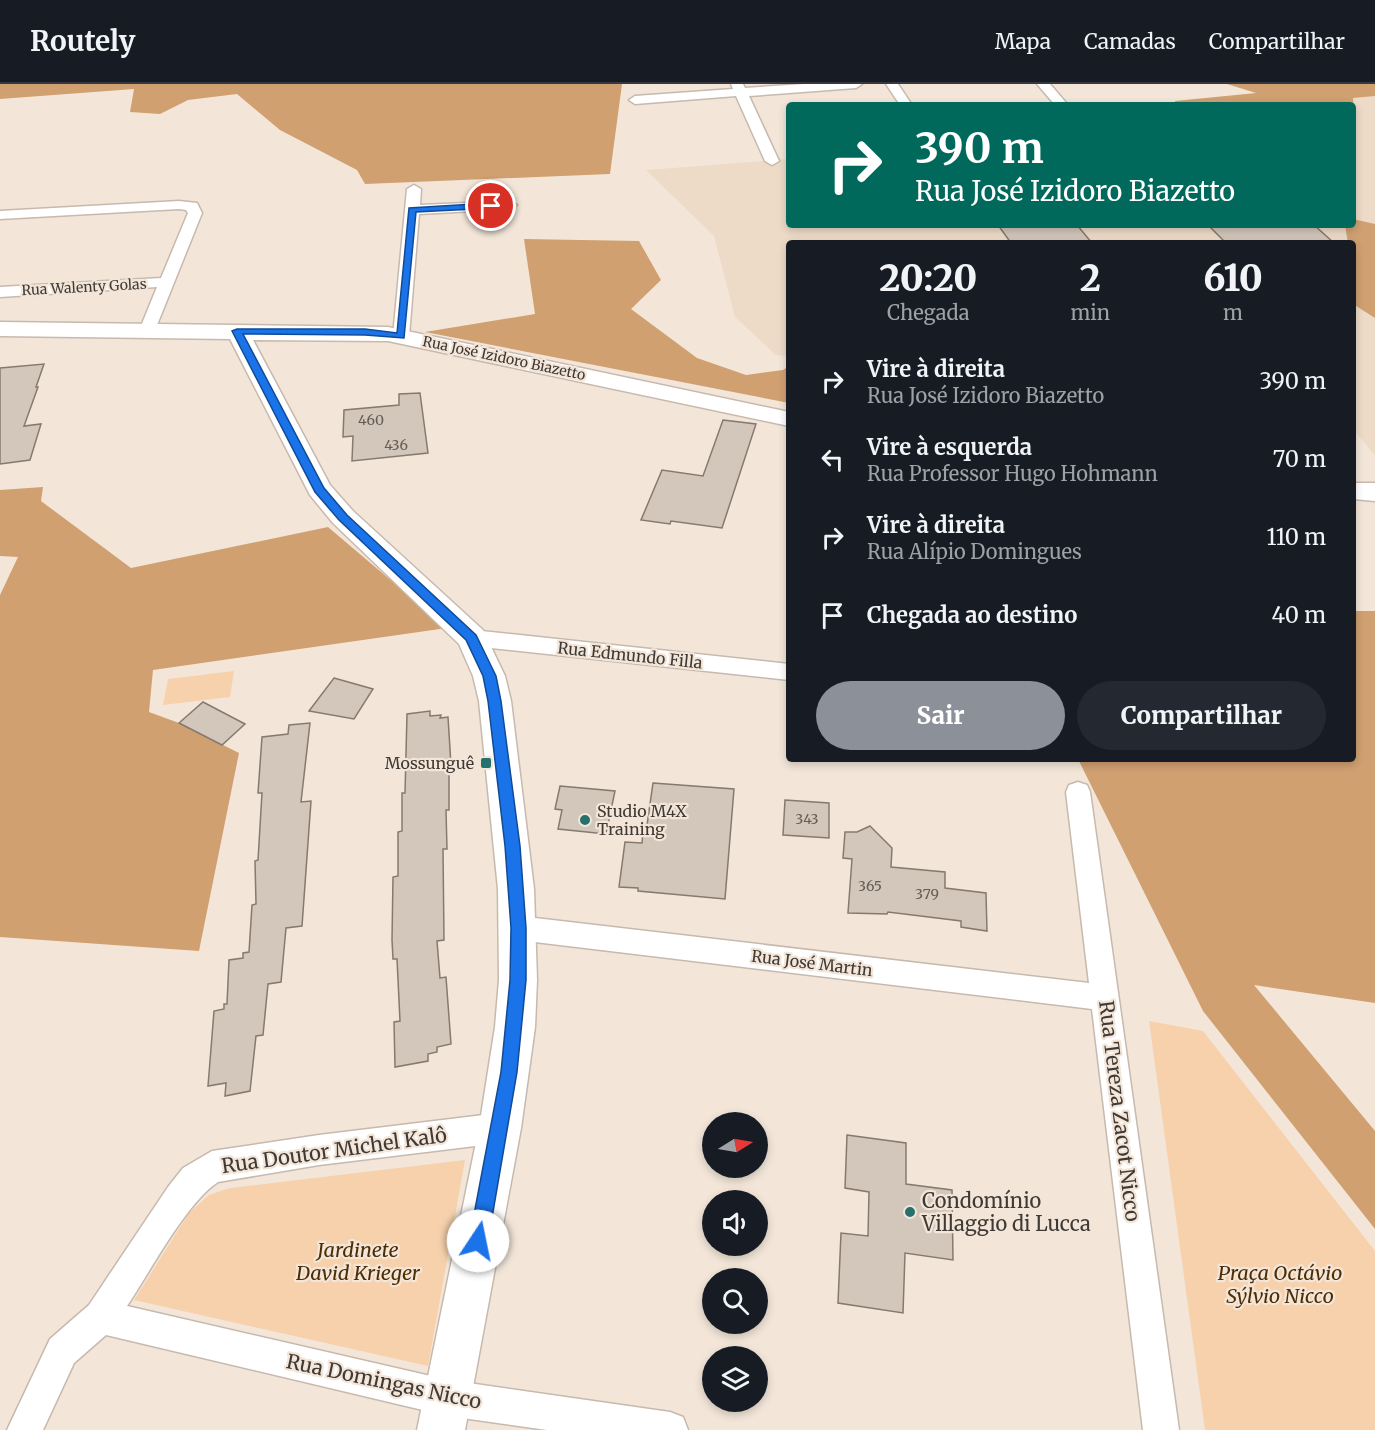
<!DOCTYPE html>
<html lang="pt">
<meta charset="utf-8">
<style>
body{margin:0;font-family:Merriweather,serif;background:#242831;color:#f1f3f6;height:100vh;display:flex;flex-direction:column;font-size:22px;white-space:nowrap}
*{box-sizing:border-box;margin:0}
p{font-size:20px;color:#9ea1a6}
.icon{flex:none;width:33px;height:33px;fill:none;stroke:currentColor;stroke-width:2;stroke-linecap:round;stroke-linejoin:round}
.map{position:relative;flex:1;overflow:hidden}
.sheet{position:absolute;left:786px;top:156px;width:570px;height:522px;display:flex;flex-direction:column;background:#171b24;border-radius:6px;box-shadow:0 3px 9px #0003}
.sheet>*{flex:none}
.guide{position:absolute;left:786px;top:18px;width:570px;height:126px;border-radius:6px;box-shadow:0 3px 9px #0003;background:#00695c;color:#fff;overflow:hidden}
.needle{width:39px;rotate:79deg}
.fabs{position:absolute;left:702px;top:1028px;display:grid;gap:12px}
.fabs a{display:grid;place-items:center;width:66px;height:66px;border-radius:50%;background:#171b24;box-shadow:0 3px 9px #0003;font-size:30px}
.pin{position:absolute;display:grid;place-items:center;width:51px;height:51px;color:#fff;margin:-26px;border:3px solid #fff;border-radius:50%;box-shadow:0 2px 6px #0007}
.me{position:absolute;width:66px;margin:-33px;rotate:11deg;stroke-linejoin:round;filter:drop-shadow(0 0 4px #0008)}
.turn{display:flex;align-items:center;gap:21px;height:126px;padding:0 30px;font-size:27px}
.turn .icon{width:78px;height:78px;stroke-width:2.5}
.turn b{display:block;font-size:42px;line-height:51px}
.eta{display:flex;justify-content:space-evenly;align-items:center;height:102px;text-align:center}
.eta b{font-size:36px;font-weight:800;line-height:42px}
.primary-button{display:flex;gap:12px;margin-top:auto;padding:12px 30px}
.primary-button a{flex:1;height:69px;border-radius:36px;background:#8c9099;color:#fff;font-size:24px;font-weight:800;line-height:69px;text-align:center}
.primary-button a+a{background:#242831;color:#f1f3f6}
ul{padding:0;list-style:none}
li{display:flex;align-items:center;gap:18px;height:78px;padding:0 30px}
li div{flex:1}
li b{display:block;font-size:22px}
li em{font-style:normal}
header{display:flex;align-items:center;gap:36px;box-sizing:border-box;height:84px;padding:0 30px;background:#171b24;border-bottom:2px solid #363941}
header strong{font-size:28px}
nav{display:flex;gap:33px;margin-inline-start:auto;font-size:21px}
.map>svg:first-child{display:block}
</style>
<header>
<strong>Routely</strong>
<nav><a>Mapa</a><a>Camadas</a><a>Compartilhar</a></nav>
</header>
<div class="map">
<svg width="1375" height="1346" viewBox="0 0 1375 1346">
<rect width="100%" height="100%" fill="#f3e6d9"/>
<!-- built -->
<polygon fill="#eddbc8" points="1375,12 1375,372 1353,345 1353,159 789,159 789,272 776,271 735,233 714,152 646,86 789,75 789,141 1353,141 1353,21 1229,21"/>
<!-- green -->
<g fill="#f6d1ac">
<polygon points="234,587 230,613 163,621 168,595"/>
<polygon points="1149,937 1203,947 1375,1167 1375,1346 1205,1346"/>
<polygon points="465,1076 428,1282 134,1216 189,1129 209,1111 230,1104"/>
</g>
<!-- forest -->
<g fill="#d0a071">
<polygon points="0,0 622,0 610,90 365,100 357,86 280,46 237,10 188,16 160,30 130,28 134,5 0,15"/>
<polygon points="1227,0 1375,0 1375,12 1353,14 1354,33 1353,33 1353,21 1176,21 1175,17 1256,9"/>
<polygon points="1353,135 1375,140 1375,234 1353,220 1353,159 1348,159 1345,141 1353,141"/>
<polygon points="524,155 639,157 661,196 631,225 697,274 746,291 783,286 789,282 789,319 425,248 535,230"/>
<polygon points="43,403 41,417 131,484 328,443 447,544 153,586 149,628 179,639 239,669 199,867 0,853 0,511 18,473 0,472 0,406"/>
<polygon points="1353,527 1375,527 1375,919 1254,901 1375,1047 1375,1145 1203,927 1078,675 1353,675"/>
</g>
<!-- building -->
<g fill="#d3c6ba" stroke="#86796e" stroke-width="1.5">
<polygon points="998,141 1077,141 1092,159 1011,159"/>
<polygon points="1208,141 1314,141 1334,159 1226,159"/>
<polygon points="44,280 36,303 38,303 24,342 41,340 30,376 0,380 0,284"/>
<polygon points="420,309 428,369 352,377 353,352 343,353 344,326 399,321 399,310"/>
<polygon points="723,336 756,340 722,444 671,437 670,440 641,436 662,386 703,392"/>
<polygon points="334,594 373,605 354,635 309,627"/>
<polygon points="203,618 245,640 222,661 179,639"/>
<polygon points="430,627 430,632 441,631 440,634 448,633 451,681 449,682 449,726 446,726 447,765 443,765 444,856 437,857 440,894 446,893 451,960 437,963 437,968 428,970 428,977 395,983 394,938 400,937 397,875 393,875 392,856 393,793 398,792 398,748 402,747 402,709 405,709 407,630"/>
<polygon points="310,639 301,718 311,717 302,842 286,844 281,898 268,900 263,951 256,952 250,1007 225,1012 226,999 208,1002 214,927 224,925 224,920 227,920 229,876 243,874 243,869 249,868 252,821 256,820 255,777 258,776 262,709 258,709 262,653 288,650 289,641"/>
<polygon points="653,699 734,705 725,815 638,807 638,804 619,803 625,758 642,759 643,748 646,748"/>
<polygon points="560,702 615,707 606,750 558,745 562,726 555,725"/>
<polygon points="785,716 829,719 829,754 783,751"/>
<polygon points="870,742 892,764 891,783 945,788 945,804 986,809 987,847 961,843 961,837 888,828 887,830 848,829 852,775 843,774 845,748 857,748"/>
<polygon points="847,1051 906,1059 906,1100 952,1106 953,1176 905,1169 903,1229 838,1219 841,1149 868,1152 869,1108 845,1104"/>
</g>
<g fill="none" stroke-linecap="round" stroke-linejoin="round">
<!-- street casing -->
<g stroke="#c7b9ad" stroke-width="3">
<g id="street">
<polygon points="731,0 743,0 745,4 804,0 862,0 856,4 749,12 779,77 772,81 765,77 736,12 635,20 629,16 635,12 733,5"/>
<polygon points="886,0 898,0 912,21 900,21"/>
<polygon points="1037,0 1050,0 1068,21 1055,21"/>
<polygon points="414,101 421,105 420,121 510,117 517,121 510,125 419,130 409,252 401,257 393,252 407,105"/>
<polygon points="179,117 197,119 202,129 153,251 147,252 139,247 157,203 0,213 0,203 161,194 188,129 186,126 179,125 0,135 0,127"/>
<polygon points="472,546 789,580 789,596 472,562 464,560 461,554 464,548"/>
<polygon points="1078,698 1087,701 1090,708 1179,1346 1143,1346 1092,925 518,856 508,852 505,844 508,836 518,832 1089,899 1066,708 1069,701"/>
<path d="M500,1029l11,4 4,11 -4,11 -11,4 -181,22 -101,17c-32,21 -68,90 -91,124l321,74 222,32 13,5 5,13h-141l-99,-14 -342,-81 -32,28 -31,67h-36l43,-91 39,-34 79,-118 15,-19 29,-17 107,-16z"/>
</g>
</g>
<!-- secondary casing -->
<g stroke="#c7b9ad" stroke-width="3">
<g id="secondary">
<polygon points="0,238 388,243 789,328 789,342 388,257 253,256 330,401 353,427 483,546 505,592 511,617 534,805 537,896 535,943 521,1044 465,1346 417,1346 479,1044 495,943 499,896 498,805 479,617 473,592 459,560 333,439 310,411 230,255 0,252"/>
<polygon points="1353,399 1375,399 1375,417 1353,415"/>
</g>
</g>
<!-- street -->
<use href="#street" fill="#fff" fill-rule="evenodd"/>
<!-- secondary -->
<use href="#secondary" fill="#fff" fill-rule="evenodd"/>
</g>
<!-- route -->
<polygon fill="#1a73e8" stroke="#114b97" stroke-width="1.5" points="491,119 495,122 494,124 416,128 404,254 365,251 243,250 324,404 347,431 476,551 496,592 501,617 520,762 526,844 526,896 517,988 488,1157 485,1163 478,1166 472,1163 469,1157 501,988 510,896 511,844 505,762 488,617 483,592 466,556 339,436 315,408 232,247 237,245 365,245 397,249 409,124"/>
<!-- markers -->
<g fill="#26706e" stroke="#f3e6d9" stroke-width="2">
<rect x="480" y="673" width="12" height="12" rx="3"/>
<circle cx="585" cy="736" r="6"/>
<circle cx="910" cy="1128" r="6"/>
</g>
<g text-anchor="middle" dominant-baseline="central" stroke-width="4.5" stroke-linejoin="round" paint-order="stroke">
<!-- far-street labels -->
<g font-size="14" fill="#3f3a35" stroke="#f3e6d9">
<text transform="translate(84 203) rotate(-3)">Rua Walenty Golas</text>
<text transform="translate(504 274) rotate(12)">Rua José Izidoro Biazetto</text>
</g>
<!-- number labels -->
<g font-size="14" fill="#645d56">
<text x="371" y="336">460</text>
<text x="396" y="361">436</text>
<text x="807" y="735">343</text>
<text x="870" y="802">365</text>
<text x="927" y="810">379</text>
</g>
<!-- street labels -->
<g font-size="16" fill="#3f3a35" stroke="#f3e6d9">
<text transform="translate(630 571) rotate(6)">Rua Edmundo Filla</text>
<text transform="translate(812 879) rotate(7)">Rua José Martin</text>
</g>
<!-- poi labels -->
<g font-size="16" fill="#3f3a35" stroke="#f3e6d9" text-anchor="end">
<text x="474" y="679">Mossunguê</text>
<text x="597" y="727" text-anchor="start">Studio M4X<tspan x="597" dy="18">Training</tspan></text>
</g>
<!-- near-street labels -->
<g font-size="20" fill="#3f3a35" stroke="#f3e6d9">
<text transform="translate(1120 1027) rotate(83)">Rua Tereza Zacot Nicco</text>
<text transform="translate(334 1066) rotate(-8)">Rua Doutor Michel Kalô</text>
<text transform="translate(384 1297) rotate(12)">Rua Domingas Nicco</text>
</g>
<!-- near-poi labels -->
<g font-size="20" fill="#3f3a35" stroke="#f3e6d9" text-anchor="start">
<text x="922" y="1116">Condomínio<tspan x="922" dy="23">Villaggio di Lucca</tspan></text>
</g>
<!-- near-park labels -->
<g font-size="20" font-style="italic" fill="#4d2d05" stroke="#f3e6d9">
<text x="358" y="1165">Jardinete<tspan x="358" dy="23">David Krieger</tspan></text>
<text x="1280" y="1188">Praça Octávio<tspan x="1280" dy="23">Sýlvio Nicco</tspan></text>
</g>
</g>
</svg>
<div class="fabs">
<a><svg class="needle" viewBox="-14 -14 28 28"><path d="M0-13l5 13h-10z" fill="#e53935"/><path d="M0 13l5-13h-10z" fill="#9ea1a6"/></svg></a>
<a><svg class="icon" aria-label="sound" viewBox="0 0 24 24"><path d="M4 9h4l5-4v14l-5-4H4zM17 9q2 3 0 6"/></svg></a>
<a><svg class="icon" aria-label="search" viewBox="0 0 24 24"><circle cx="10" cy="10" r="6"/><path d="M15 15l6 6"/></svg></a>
<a><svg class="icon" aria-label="layers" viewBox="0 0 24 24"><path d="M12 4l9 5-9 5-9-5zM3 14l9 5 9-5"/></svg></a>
</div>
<div class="pin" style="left:491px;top:122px;background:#d93025"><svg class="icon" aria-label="arrive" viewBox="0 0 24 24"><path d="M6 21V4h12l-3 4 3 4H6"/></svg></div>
<svg class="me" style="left:478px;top:1157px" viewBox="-20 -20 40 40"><circle r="19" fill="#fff"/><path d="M0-13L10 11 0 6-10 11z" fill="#1a73e8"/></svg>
<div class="guide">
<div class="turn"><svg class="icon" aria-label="right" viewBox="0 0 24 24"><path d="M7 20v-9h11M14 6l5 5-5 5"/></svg><div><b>390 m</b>Rua José Izidoro Biazetto</div></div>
</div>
<section class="sheet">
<div class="eta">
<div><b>20:20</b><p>Chegada</p></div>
<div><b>2</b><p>min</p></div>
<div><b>610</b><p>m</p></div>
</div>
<ul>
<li><svg class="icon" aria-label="right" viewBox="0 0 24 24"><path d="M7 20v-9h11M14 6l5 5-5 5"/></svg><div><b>Vire à direita</b><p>Rua José Izidoro Biazetto</p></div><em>390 m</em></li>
<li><svg class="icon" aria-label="left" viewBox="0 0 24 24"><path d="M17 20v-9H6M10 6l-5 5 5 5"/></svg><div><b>Vire à esquerda</b><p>Rua Professor Hugo Hohmann</p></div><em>70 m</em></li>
<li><svg class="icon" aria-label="right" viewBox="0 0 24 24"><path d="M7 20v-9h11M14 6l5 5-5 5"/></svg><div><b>Vire à direita</b><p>Rua Alípio Domingues</p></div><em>110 m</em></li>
<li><svg class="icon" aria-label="arrive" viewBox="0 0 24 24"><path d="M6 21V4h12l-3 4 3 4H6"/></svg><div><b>Chegada ao destino</b></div><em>40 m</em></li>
</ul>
<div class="primary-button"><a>Sair</a><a>Compartilhar</a></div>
</section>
</div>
